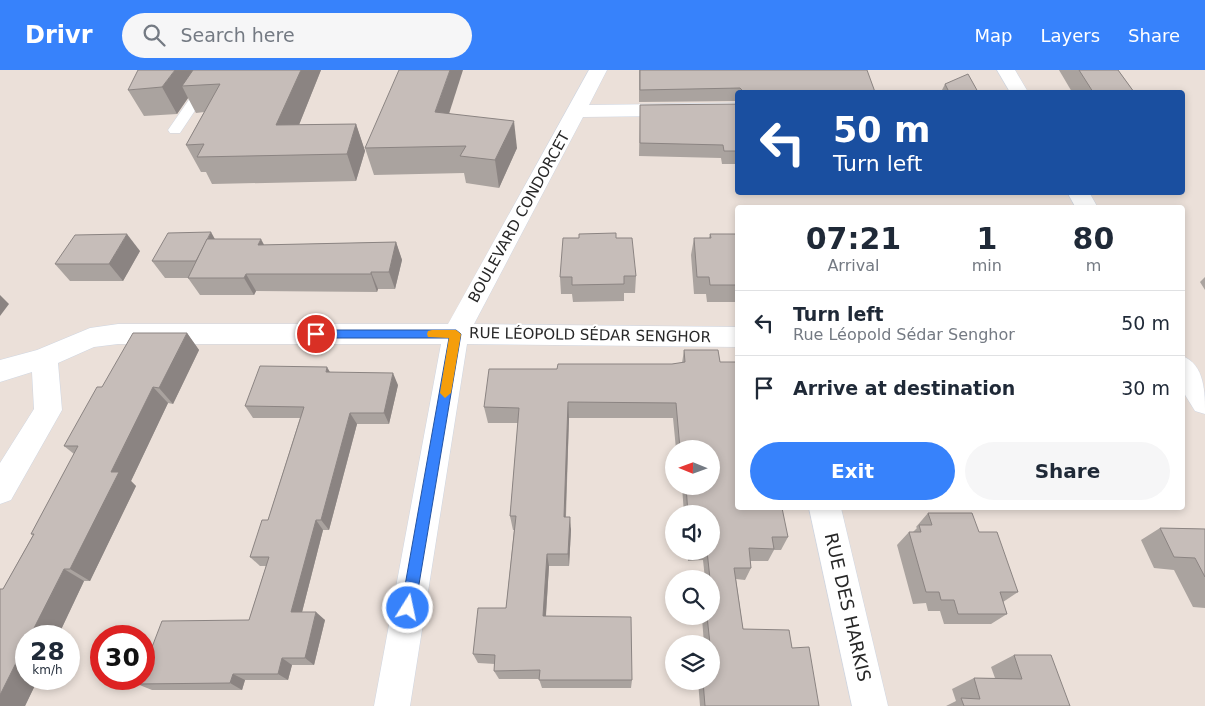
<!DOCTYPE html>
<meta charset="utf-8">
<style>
body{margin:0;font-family:"DejaVu Sans",sans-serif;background:#f6f6f7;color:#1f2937;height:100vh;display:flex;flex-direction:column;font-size:19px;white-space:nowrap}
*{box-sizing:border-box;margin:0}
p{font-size:16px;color:#747a83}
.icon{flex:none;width:28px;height:28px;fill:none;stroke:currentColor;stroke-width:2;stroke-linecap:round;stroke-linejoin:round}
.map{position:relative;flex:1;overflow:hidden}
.sheet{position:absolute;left:735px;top:135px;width:450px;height:305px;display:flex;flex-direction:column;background:#fff;border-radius:5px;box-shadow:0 2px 8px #0003}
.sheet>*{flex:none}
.top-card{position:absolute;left:735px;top:20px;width:450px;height:105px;border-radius:5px;box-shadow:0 2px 8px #0003;background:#1a4fa0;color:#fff;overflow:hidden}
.needle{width:32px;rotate:271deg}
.buttons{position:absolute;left:665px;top:370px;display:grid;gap:10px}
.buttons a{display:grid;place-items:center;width:55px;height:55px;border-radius:50%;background:#fff;box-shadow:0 2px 8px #0003;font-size:25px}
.speed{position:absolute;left:15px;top:555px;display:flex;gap:10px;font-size:25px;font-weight:700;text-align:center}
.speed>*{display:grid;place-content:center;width:65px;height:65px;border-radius:50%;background:#fff;box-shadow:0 2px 8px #0003;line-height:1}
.speed small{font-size:12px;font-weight:400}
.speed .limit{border:8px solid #d22;background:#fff;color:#111}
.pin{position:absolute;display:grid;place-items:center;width:42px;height:42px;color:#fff;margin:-21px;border:2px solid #fff;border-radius:50%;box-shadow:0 1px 5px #0007}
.me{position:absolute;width:55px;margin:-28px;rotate:10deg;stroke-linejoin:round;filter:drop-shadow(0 0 4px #0008)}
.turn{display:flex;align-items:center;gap:18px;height:105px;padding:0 15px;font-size:22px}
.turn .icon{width:65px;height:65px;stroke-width:2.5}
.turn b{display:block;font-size:35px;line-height:42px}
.eta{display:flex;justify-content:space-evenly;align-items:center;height:85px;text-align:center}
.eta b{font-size:30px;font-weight:700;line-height:35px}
.action{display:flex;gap:10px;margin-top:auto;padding:10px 15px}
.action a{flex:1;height:58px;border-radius:30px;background:#3782fb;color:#fff;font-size:20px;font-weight:700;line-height:58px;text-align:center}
.action a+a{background:#f6f6f7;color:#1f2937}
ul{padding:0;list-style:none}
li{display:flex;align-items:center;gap:15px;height:65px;padding:0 15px;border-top:1px solid #e0e1e3}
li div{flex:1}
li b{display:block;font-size:19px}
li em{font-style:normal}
header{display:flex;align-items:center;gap:30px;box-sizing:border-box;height:70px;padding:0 25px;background:#3782fb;color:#fff}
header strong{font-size:24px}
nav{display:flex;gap:28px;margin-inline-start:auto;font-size:18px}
.search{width:350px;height:45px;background:#f6f6f7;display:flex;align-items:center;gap:12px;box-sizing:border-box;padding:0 18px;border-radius:28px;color:#747a83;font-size:19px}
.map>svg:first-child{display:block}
</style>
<header>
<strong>Drivr</strong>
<div class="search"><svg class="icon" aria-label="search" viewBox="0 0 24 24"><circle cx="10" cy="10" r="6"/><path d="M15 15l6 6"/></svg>Search here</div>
<nav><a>Map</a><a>Layers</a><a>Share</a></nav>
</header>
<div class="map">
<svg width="1205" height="636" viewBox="0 0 1205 636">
<rect width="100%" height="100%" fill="#ebe0d9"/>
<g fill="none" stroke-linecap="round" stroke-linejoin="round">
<!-- service casing -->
<g stroke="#cfd6e2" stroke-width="1">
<path id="service" d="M240,0h12c-10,14 -24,14 -40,15l-32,48h-10l-2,-3 36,-52 27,-2z"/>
</g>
<!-- minor casing -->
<g stroke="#cfd6e2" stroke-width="1">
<g id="minor">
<polygon points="589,0 607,0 589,35 738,33 738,45 583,47 474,254 738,257 738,277 467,274 410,636 374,636 441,274 118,274 94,277 58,293 62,340 11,430 0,434 0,393 34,339 32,302 0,312 0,290 37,280 90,258 118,254 448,254"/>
<polygon points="997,0 1015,0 1028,22 1010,22"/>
<polygon points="1067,122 1089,122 1098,138 1076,138"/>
<path d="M1182,286c23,8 23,37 23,58l-10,-3 -13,-21z"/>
<polygon points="809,438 841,438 888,636 852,636"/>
</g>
</g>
<!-- service -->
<use href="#service" fill="#fff" fill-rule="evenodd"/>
<!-- minor -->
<use href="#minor" fill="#fff" fill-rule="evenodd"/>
</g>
<!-- wall -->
<g fill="#aaa39f">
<polygon points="321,0 299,55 356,54 365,81 356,111 212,114 206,102 201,102 186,75 204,42 196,43 188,28 177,44 144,46 128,20"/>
<polygon points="639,0 875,22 738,22 738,31 639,32"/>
<polygon points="1059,0 1118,0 1134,22 1072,22"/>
<polygon points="945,14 978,22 941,22"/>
<polygon points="738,34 738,94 722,94 721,88 639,86 640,35"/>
<polygon points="449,43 517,78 499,118 466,113 464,103 374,105 365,78"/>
<polygon points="710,164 738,164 738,232 707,232 706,224 694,224 691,185 694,168 709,168"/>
<polygon points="616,168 636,206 635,223 624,223 624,231 573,232 572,224 561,224 560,207"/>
<polygon points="215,169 264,175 396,172 402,190 395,219 378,219 377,222 256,221 254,225 200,225 188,208 165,208 152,191"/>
<polygon points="140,181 123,211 70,211 55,194"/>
<polygon points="1205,207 1205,220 1200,212"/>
<polygon points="187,263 199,280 173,334 168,333 131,411 136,416 90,511 84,511 58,566 26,566 38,609 25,636 0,636 3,519 33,465 31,464 74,384 64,376 102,317"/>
<polygon points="684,280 720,292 788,467 781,480 774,480 768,491 750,491 751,498 745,510 736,509 743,559 792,578 819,636 700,636 698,611 711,611 711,574 704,574 702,548 703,546 711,546 711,509 705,509 703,490 688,491 687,481 711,481 711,444 684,444 682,416 711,416 711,379 676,379 673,348 569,348 566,447 571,460 569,496 549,496 546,546 632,610 631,618 542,618 539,609 499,609 494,601 495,594 478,593 473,584 506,538 514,460 513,460 510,446 518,353 488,353 484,337 557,299 672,294 682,293"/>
<polygon points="330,302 398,315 389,354 357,354 329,460 323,460 302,542 325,550 314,595 292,595 288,610 245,610 242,620 152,620 137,614 249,550 266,496 260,496 250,487 268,450 300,348 253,348 245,336"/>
<polygon points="928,443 979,462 1018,522 1003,532 1007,544 991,554 944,554 940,541 928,541 926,533 913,534 897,475 909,462 913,462 917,458 916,457"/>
<polygon points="1160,458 1205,459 1205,538 1193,537 1174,500 1154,498 1141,470"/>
<polygon points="1014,585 1070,636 946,636 956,631 952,619 974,608 995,608 991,597"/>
</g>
<!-- shaded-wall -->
<g fill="#8b8482">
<polygon points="175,0 201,0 182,16 188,28 177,44 162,17"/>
<polygon points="301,0 321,0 288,82 276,55"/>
<polygon points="450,0 463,0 441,69 435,42"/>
<polygon points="514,51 517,78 499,118 495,90"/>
<polygon points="356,54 365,81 356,111 347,84"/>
<polygon points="211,162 221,180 196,191"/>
<polygon points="127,164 140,181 123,211 109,194"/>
<polygon points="261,169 270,186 258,175"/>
<polygon points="396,172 402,190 395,219 389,202"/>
<polygon points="371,202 378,219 377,222 371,204"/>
<polygon points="246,204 256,221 254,225 244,208"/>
<polygon points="0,225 9,234 0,246"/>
<polygon points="187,263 199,280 173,334 159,318"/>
<polygon points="327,297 334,309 326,302"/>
<polygon points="393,303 398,315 389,354 384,343"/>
<polygon points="153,317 168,333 131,411 136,416 90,511 70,499 111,402"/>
<polygon points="568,332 569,348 565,460 564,447"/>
<polygon points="350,343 357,354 329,460 321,450"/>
<polygon points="570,447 571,460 569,496 568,484"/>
<polygon points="316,450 323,460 300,550 291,542"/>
<polygon points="547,484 549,496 545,557 543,546"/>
<polygon points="64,499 84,511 58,566 30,566"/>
<polygon points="316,542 325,550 314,595 305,588"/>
<polygon points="26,573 26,609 38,609 25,636 0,636 0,625"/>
<polygon points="282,588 292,595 288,610 278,604"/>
<polygon points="233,604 245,610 242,620 230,613"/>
</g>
<!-- building -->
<g fill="#c6bdb9" stroke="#8b8482">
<polygon points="138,0 175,0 162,17 128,20"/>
<polygon points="193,0 301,0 276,55 356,54 347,84 197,87 204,74 186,75 220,14 182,16"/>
<polygon points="399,0 450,0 435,42 514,51 495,90 460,86 466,76 365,78"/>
<polygon points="640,0 867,0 875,22 742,22 742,20 740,18 640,20"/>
<polygon points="1079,0 1118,0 1134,22 1093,22"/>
<polygon points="968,4 978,22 949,22 945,14"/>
<polygon points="738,34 738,81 724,81 723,75 640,73 640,35"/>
<polygon points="211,162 196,191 152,191 168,163"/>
<polygon points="616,163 616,168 632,168 636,206 624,206 624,214 572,215 572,207 560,207 563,168 579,168 579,164"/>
<polygon points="127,164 109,194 55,194 75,165"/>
<polygon points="710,164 738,164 738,215 710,215 709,207 697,207 694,168 711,168"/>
<polygon points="207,169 261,169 258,175 396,172 389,202 371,202 371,204 246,204 244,208 188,208"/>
<polygon points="133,263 187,263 159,318 153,317 111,402 119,402 70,499 64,499 30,566 26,566 26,573 0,625 0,519 3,519 34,464 31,464 78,376 64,376 97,317 102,317"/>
<polygon points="684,280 718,280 720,292 738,292 738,438 782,438 788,467 772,467 774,479 749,478 751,498 734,498 743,559 789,560 792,578 809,577 819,636 705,636 703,611 711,611 711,574 710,574 707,546 711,546 712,538 711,509 710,509 707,481 711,481 711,444 688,444 686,416 711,416 711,379 680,379 676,333 568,332 564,447 570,447 568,484 547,484 543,546 631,547 632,610 539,610 540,600 494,601 495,585 473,584 478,538 506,538 516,446 510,446 519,338 484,337 489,299 557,299 558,294 672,294 685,292"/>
<polygon points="260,296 327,297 326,302 393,303 384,343 350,343 321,450 316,450 291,542 316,542 305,588 282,588 278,604 233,604 230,613 137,614 139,609 144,609 144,598 162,551 249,550 269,487 250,487 262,450 268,450 304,337 245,336"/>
<polygon points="928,443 972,443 979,462 997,462 1018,522 1000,522 1007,544 958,544 954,530 941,530 939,522 926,522 909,462 921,462 919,455 932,455"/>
<polygon points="1160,458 1205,459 1205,507 1195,488 1174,487"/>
<polygon points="1014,585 1051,585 1070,636 964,636 961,628 980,629 974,608 1022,609"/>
</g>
<!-- route -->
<polygon fill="#3782fb" stroke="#2454a3" points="316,260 456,260 461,264 415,538 413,543 408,545 403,543 401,538 449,268 316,268 311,264"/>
<!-- slow -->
<polygon fill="#f59e0b" points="432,260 456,260 461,264 451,323 445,328 440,323 449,268 428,267 427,264 428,261"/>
<g text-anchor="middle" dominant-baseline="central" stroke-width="4" stroke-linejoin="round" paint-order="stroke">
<!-- street labels -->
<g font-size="15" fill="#282828" stroke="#fff">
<text transform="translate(519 147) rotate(-61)">BOULEVARD CONDORCET</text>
<text transform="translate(590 265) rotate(1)">RUE LÉOPOLD SÉDAR SENGHOR</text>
</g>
<!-- near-street labels -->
<g font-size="18" fill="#282828" stroke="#fff">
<text transform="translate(848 537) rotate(77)">RUE DES HARKIS</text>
</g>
</g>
</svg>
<div class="buttons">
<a><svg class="needle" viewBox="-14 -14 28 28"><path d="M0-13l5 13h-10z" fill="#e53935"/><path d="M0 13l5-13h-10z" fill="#747a83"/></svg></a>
<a><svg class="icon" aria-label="sound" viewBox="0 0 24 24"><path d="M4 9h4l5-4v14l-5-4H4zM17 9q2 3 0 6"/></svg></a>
<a><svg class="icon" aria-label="search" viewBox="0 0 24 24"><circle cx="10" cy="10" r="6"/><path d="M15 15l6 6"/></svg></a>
<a><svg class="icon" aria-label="layers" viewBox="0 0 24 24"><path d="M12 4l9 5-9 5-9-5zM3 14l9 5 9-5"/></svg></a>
</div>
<div class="speed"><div>28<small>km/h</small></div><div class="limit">30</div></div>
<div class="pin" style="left:316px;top:264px;background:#d93025"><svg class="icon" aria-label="arrive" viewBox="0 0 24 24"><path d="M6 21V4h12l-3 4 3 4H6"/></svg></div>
<svg class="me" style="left:408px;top:538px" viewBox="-20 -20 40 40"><circle r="17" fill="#3782fb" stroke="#fff" stroke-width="3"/><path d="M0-11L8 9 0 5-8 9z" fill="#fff"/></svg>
<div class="top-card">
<div class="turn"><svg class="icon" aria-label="left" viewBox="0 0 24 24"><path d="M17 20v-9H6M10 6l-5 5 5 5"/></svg><div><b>50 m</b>Turn left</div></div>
</div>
<section class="sheet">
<div class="eta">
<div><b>07:21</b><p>Arrival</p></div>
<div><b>1</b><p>min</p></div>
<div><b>80</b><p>m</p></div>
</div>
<ul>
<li><svg class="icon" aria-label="left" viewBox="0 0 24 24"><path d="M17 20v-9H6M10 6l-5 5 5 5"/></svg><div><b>Turn left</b><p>Rue Léopold Sédar Senghor</p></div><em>50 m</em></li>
<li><svg class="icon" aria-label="arrive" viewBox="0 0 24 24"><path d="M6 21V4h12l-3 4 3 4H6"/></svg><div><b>Arrive at destination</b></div><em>30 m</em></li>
</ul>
<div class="action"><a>Exit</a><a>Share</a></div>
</section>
</div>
